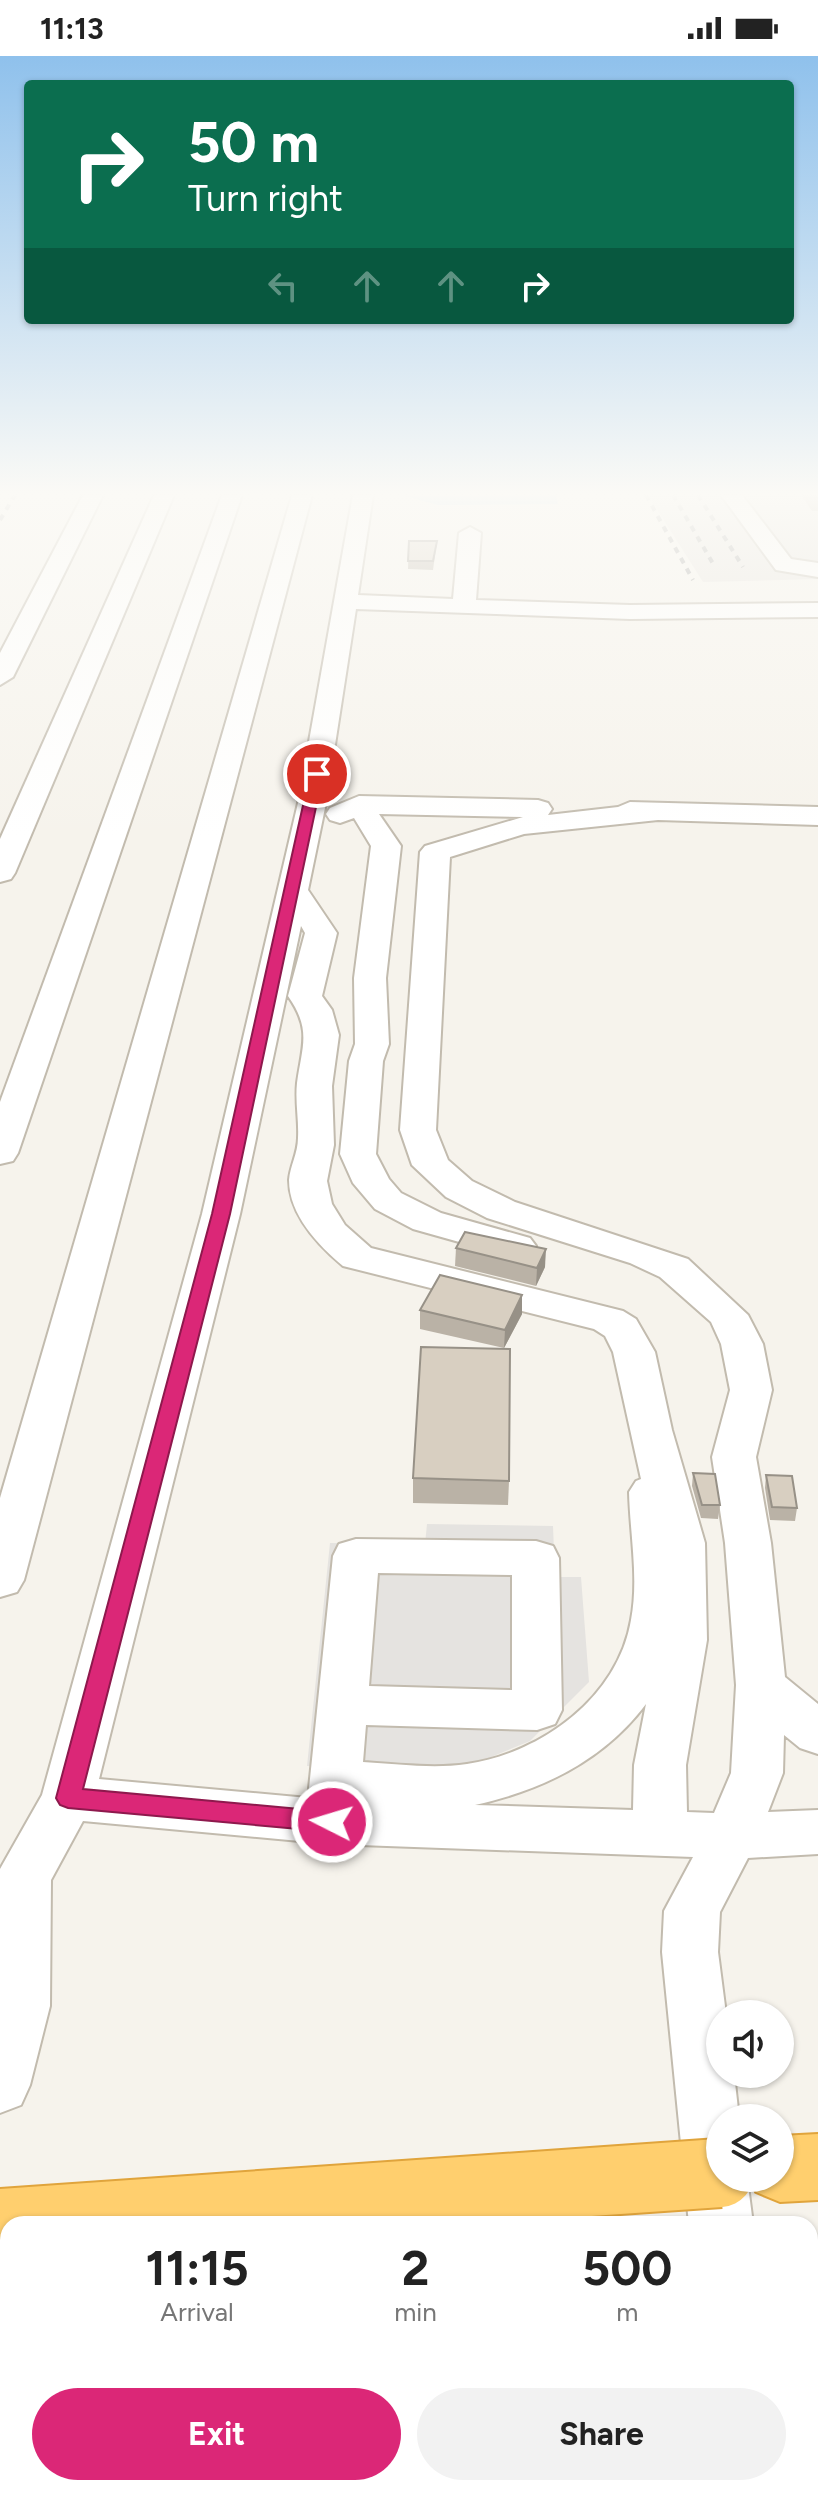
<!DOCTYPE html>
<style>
body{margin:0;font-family:Figtree,sans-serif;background:#f2f2f2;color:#222;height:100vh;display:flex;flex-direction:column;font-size:30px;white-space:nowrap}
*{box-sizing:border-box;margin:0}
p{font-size:26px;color:#767676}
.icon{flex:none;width:44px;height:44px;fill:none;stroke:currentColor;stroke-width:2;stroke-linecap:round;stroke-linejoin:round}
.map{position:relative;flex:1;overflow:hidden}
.sheet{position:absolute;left:0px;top:2160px;width:818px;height:280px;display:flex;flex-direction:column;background:#fff;border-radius:24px 24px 0 0;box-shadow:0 2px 6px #0004}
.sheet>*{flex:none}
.guide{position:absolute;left:24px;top:24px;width:770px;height:244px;border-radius:8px;box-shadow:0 2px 6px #0004;background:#0b6e4f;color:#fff;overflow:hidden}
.controls{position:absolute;left:706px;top:1944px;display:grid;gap:16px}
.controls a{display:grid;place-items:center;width:88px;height:88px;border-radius:50%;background:#fff;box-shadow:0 2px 6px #0004;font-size:40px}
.pin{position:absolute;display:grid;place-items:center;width:68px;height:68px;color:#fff;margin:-34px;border:4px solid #fff;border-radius:50%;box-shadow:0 2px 8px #0007}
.me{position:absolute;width:88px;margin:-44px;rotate:275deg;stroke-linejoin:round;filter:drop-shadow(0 0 6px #0008)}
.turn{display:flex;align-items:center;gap:28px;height:168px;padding:0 32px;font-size:36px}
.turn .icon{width:104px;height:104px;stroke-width:2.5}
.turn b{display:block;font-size:56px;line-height:68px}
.lanes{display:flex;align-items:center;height:76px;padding:0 32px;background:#0003;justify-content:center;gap:40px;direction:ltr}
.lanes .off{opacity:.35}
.eta{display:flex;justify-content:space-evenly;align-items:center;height:136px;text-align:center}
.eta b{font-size:48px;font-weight:700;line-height:56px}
.primary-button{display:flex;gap:16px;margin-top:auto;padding:16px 32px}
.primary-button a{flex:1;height:92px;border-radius:48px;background:#db2777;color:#fff;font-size:32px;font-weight:700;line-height:92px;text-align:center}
.primary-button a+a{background:#f2f2f2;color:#222}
.status{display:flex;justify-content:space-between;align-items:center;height:56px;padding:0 40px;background:#fff;direction:ltr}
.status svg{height:22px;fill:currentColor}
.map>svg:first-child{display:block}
</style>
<div class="status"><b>11:13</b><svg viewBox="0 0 49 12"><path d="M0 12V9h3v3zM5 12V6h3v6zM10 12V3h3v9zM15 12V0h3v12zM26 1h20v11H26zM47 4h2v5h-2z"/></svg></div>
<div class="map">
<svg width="818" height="2440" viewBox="0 0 818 2440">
<rect width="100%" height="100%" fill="#f6f3ec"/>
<!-- industrial -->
<polygon fill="#e6e2dd" points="648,439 818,439 818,523 703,526"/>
<!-- parking -->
<polygon fill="#e5e3e0" points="427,1468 553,1470 555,1521 581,1521 589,1626 530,1685 457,1715 307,1710 330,1487 425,1488"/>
<!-- water -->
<polygon fill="#a9d4f2" points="556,439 558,448 438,449 405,440"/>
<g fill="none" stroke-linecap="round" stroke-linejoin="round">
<!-- minor casing -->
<g stroke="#c2bbae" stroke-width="4">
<g id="minor">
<polygon points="83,439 103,439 13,621 0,629 0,597"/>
<polygon points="154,439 174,439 15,817 11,823 0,826 0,783"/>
<polygon points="222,439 242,439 18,1097 13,1105 0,1108 0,1046"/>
<polygon points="292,439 312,439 24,1524 17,1536 0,1541 0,1442"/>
<path d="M353,439h20l-15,100 95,4 6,-66 11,-6 11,6 -5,67 154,5 188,-2v14l-188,2 -274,-10 -30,194 -18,87 29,43 -15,63 10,14 7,25 -7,51 2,59 -7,36 5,23 13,21 26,23 252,63 13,8 19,33 17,78 33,113 2,97 -21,125 1,47 27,1 17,-40 5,-88 -11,-142 -13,-86 18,-67 -9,-46 -10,-22 -51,-45 -30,-14 -143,-45 -41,-21 -34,-32 -12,-35 20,-278 5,-6 98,-29 -144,-3 22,32 -15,132 3,66 -6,17 -7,93 13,25 12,14 40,20 89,25 6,8 -6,8 -14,4 -103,-29 -38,-20 -22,-26 -13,-29 9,-93 6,-17 -1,-66 17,-132 -17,-28 -14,5 -10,-3 -4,-6 4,-6 29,-12 179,4 10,3 4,6 -4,6 70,-8 12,-5 188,5v18l-160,-5 -134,14 -74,23 -14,273 12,30 24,21 43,21 173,57 60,56 15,29 9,46 -16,67 15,86 14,134 33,27v50l-18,-6 -16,-13 -1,38 -15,39 50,-2v44l-70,4 -28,54 -2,40 8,62h-6v60h14l5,44h-19v60h27l6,46h-64l-27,-272 2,-41 29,-54 -361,-13 -249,-23 -32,59 -1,126 -20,79 -9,20 -21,8v-244l42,-74 160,-581 96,-411zM301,870l4,7 -17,63c24,34 14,50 9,87 -2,19 2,37 1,55 0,15 -8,28 -9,42 0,35 29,65 54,86l251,63 11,7 8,16 28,127 -5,2 -7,11c1,42 10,87 2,128 -13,77 -89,133 -164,144 -34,5 -69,0 -104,-2l3,-37 171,5 18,-6 7,-14 -3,-152 -6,-12 -17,-5 -180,-2 -17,5 -6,12 -25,242 -209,-19 141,-565zM378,1517l134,2v115l-143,-4zM646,1648l-12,61 -1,45 -158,-5c68,-15 129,-45 171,-101z"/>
<polygon points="721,439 742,439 791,503 818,507 818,521 776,514"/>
<polygon points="716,2432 786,2432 787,2440 717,2440"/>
</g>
</g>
<!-- highway casing -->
<g stroke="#e0a43c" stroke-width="4">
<g id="highway">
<polygon points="818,2078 818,2144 780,2146 756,2136 750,2122 780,2122 780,2080"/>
<polygon points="818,2297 818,2371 810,2372 810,2298"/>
<polygon points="8,2344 8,2420 0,2421 0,2345"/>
</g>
</g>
<!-- minor -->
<use href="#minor" fill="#fff" fill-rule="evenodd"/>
<!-- highway -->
<use href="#highway" fill="#ffcf6e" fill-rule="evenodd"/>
<!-- rail -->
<g stroke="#9a9a9a" stroke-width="4" stroke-dasharray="6 6" stroke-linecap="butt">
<polyline points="646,439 693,524"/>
<polyline points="673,439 715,511"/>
<polyline points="698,439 743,511"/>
<polyline points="0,464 15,439"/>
</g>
<!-- highway-bridge casing -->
<g stroke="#e0a43c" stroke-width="72" stroke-linecap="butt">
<polyline id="highway-bridge" points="0,2167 720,2117"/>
</g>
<!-- highway-bridge -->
<use href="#highway-bridge" stroke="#ffcf6e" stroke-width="68"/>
</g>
<!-- wall -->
<g fill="#bab2a6">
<polygon points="801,439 818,439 818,455 812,455"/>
<polygon points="409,485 437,485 433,514 408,513"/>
<polygon points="456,1192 545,1211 536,1230 455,1210"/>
<polygon points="420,1254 522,1258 504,1292 420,1273"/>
<polygon points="693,1417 720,1449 718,1463 701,1462 692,1430"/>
<polygon points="766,1419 797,1452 795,1465 770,1464 765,1432"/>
<polygon points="413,1422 509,1425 508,1449 413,1447"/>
</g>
<!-- shaded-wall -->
<g fill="#979187">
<polygon points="546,1193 545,1211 536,1230 537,1212"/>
<polygon points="522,1239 522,1258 504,1292 505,1274"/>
</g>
<!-- building -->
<g fill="#d8cfc1" stroke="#979187" stroke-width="2">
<polygon points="409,485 437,485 433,505 408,505"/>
<polygon points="465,1176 546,1193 537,1212 456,1192"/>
<polygon points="440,1219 522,1239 505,1274 420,1254"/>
<polygon points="421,1291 510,1293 509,1425 413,1422"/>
<polygon points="693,1417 715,1418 720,1449 702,1449"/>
<polygon points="766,1419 792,1420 797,1452 772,1451"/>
</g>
<!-- sky -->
<linearGradient id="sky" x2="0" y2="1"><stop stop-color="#8fc1ec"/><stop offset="0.56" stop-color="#fbfaf6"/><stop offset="1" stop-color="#fbfaf6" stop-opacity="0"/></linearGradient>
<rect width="818" height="781" fill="url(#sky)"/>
<!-- route -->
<polygon fill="#db2777" stroke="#8e194d" stroke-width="2" points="317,714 323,718 230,1158 83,1733 332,1756 340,1759 344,1766 340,1773 332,1776 68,1752 60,1749 56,1742 212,1158 310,718"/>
</svg>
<div class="controls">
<a><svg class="icon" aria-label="sound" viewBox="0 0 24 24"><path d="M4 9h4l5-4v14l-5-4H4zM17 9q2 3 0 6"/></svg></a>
<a><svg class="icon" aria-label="layers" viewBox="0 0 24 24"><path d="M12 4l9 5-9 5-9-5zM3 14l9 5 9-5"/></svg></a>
</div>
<div class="pin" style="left:317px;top:718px;background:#d93025"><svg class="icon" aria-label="arrive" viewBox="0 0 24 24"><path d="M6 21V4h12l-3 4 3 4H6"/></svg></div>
<svg class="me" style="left:332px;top:1766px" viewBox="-20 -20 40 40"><circle r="17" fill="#db2777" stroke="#fff" stroke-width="3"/><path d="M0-11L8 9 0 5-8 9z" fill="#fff"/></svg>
<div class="guide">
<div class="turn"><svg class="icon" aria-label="right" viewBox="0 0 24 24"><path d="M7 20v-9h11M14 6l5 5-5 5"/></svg><div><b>50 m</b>Turn right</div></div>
<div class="lanes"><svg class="icon off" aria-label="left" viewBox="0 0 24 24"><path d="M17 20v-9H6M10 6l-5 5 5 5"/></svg><svg class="icon off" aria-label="ahead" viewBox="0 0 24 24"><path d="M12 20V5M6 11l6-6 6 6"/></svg><svg class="icon off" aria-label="ahead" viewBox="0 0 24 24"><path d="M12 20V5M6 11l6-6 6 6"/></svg><svg class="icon" aria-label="right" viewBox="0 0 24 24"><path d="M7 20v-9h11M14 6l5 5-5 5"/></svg></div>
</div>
<section class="sheet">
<div class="eta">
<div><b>11:15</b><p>Arrival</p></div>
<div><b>2</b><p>min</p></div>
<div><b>500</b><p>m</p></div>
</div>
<div class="primary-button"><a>Exit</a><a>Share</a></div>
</section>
</div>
